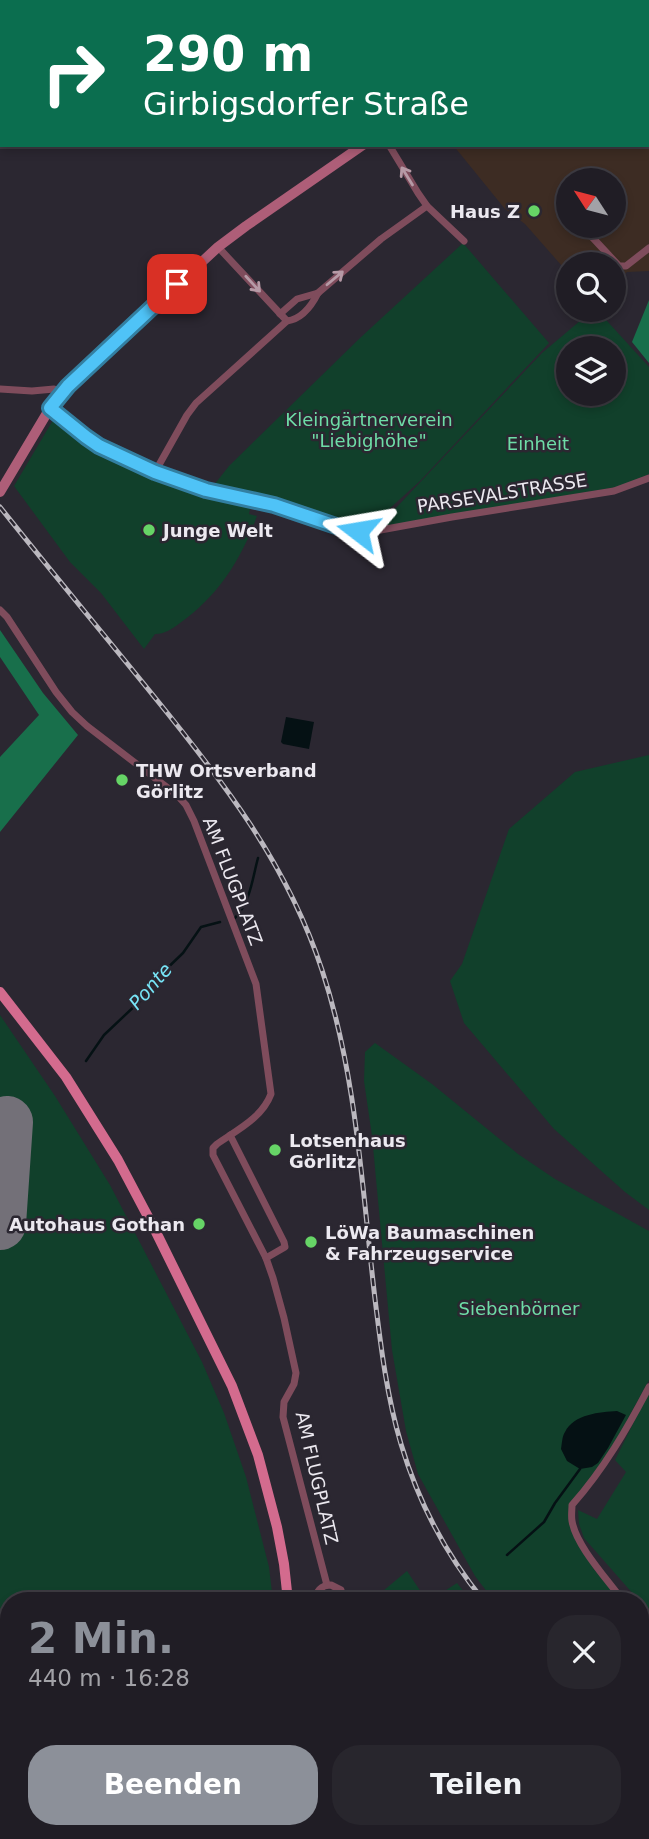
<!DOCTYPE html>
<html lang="de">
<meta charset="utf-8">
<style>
body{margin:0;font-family:"DejaVu Sans",sans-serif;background:#28262d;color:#f1f3f6;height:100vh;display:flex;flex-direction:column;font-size:26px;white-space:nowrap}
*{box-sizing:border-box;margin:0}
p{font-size:23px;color:#a2a2a7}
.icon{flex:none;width:38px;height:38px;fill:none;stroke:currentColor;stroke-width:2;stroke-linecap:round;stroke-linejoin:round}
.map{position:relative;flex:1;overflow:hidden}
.panel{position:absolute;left:0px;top:1592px;width:649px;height:247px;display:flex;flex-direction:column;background:#201d25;border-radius:28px 28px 0 0;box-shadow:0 4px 10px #0003,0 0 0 2px #3d3b42}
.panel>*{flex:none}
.top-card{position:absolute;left:0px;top:0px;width:649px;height:147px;box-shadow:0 4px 10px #0003,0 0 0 2px #3d3b42;background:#0b6e4f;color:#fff;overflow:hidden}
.needle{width:46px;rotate:306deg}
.buttons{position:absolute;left:556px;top:168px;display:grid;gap:14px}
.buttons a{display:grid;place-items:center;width:70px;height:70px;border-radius:50%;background:#201d25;box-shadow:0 4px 10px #0003,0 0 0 2px #3d3b42;font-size:35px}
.pin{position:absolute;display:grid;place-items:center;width:60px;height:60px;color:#fff;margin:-30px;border-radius:14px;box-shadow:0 4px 10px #0006}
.me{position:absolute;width:77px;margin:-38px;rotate:284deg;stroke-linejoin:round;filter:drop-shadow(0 0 5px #0008)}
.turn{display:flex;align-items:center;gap:24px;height:147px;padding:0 28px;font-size:32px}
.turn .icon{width:91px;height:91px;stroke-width:2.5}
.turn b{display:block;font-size:49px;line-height:60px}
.round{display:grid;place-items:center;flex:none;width:74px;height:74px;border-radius:28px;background:#28262d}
.head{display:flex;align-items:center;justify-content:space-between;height:119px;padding:0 28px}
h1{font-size:42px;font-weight:700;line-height:52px;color:#8c9099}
.button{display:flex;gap:14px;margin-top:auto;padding:14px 28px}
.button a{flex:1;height:80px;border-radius:28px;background:#8c9099;color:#fff;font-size:28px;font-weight:700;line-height:80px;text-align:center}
.button a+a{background:#28262d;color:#f1f3f6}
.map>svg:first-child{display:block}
</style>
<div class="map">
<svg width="649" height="1839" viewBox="0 0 649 1839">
<rect width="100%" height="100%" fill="#2b2731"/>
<!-- medical -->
<path fill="#3d2c23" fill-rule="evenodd" d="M637,0h12v271l-22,1 -13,11v-19h-45v10l-44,-50 -20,-15 -52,-64h195v-143h-14zM569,180h45v46h-45z"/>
<!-- green -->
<g fill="#11402b" fill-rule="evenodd">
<polygon points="463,243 549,343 420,481 368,528 349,527 210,490 229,466 360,338"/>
<path d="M593,310h4l52,57v107l-26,12 -245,41 164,-174zM569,348h45v46h-45z"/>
<path d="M53,420l43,30 91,41 64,13 -2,10 8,2c-16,44 -39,80 -77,107 -8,6 -15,11 -25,11l-11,15 -43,-56 -31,-31 -56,-76z"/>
<polygon points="649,755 649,1210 625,1192 554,1129 464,1023 450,981 462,964 509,829 575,772"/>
<polygon points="0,1015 55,1096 110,1185 202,1362 224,1413 246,1477 269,1567 273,1601 9,1601 9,1830 256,1831 243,1839 0,1839"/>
<polygon points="375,1043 432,1084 518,1154 555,1179 649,1231 649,1380 607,1457 570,1504 570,1526 593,1568 620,1601 494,1601 475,1576 418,1474 406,1431 392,1350 372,1136 364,1081 365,1052"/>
<polygon points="649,1392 649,1612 584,1538 579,1524 578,1510 597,1519 626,1472 615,1460"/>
<polygon points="407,1571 427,1601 371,1601"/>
<polygon points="457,1583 471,1601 429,1601"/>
<polygon points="641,1740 649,1744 649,1839 632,1839 637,1831 640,1830 641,1824"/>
<polygon points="472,1831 571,1831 575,1839 477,1839"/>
</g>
<!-- forest -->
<g fill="#186f4b">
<polygon points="649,300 649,363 632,342"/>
<polygon points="0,630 43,693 78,735 0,832 0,757 39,715 0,657"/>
<polygon points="641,1610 649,1620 649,1720 641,1716"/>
</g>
<!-- water -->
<g fill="#051114">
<polygon points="286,717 314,722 309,749 283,744 281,742"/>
<path d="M617,1411l9,4 -18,33 -10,15 -6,4 -12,2 -13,-8 -6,-12c1,-5 1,-13 4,-17 9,-18 35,-20 52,-21z"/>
</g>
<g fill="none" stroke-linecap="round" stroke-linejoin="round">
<!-- stream -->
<g stroke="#051114" stroke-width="2.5">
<path d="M235,918c16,-18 17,-38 23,-60"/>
<polyline points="86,1061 104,1035 141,1000 156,979 183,953 201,927 220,922"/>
<polyline points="507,1555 544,1522 555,1503 580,1469"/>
</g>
<!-- taxiway -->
<polyline stroke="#737078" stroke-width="21" points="0,1113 7,1122"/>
<!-- runway -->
<polyline stroke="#737078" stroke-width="52" points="0,1224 7,1122"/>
<!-- street -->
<g stroke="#7f4c5c" stroke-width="7">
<polyline points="306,0 308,2"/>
<polyline points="289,2 291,0"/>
<polyline points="389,145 418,193 427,206 464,241"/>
<polyline points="592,237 619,266 626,266 649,248"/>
<polyline points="218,247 287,321"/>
<polyline points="280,314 297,299 318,293"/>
<polyline points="0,389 32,391 54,389 62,392"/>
<polyline points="50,408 86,437 99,445 155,472 206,490 274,505 352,530 375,531 452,517 614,491 649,478"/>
<path d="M155,472l32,-57 9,-12 91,-82c15,-2 24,-14 31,-28l63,-54 46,-33"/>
<path d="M0,610l7,7 49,75 16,20 15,14 90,69 9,10 8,16 62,163 15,110c-9,24 -34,36 -54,50l-4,4v7l53,103 7,20 11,40 12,55 -2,11 -10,18 -1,15 44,168"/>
<polyline points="230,1135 284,1242 285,1247 266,1258"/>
<path d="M316,1601c-1,-9 5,-16 15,-16l10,5 2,11"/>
<path d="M623,1601c-15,-21 -47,-55 -51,-80 -1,-5 0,-11 0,-16 32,-36 55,-76 77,-118"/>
<polyline points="469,1830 475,1839"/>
<polyline points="594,1830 598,1839"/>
</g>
<!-- secondary -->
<g stroke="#ae5e78" stroke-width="10">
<polyline points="611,2 614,0"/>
<polyline points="0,492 50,408 68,386 218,247 246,226 363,145"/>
</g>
<!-- primary -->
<g stroke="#d36b8e" stroke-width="10">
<polyline points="0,992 66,1077 118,1160 154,1228 232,1386 258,1455 277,1527 284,1564 288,1601"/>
<polyline points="279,1839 280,1830"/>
</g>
<!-- rail casing -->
<g stroke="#bbb8bf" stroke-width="5">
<g id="rail">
<path d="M0,507c50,63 101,124 152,187 70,86 135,169 170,276 35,106 40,219 53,329 6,49 12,98 26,145 17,57 45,111 83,157"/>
<polyline points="640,1724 649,1728"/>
</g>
</g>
<!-- rail -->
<use href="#rail" stroke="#2b2731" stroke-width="2.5" stroke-dasharray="8" stroke-linecap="butt"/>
</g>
<!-- one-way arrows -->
<defs><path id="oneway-shaft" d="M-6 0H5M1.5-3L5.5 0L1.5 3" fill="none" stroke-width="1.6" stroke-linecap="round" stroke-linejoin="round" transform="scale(1.75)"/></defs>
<g stroke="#b69aa6">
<use href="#oneway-shaft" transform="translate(407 176) rotate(-122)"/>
<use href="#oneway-shaft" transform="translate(335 278) rotate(-40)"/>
<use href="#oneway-shaft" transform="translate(253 284) rotate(47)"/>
</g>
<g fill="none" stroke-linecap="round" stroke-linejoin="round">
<!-- route casing -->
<g stroke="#337fa1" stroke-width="18">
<polyline id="route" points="177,284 68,386 50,408 86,437 99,446 155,472 206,490 274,505 339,527 358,531"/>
</g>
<!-- route -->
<use href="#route" stroke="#4fc3f7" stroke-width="12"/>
</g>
<!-- markers -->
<g fill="#66d466" stroke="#2b2731" stroke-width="2.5">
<circle cx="534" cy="211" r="7"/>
<circle cx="149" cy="530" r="7"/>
<circle cx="122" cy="780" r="7"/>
<circle cx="275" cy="1150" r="7"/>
<circle cx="199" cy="1224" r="7"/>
<circle cx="311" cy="1242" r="7"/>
</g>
<g text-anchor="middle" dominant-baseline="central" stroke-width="5" stroke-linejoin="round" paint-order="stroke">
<!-- poi labels -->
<g font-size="18" font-weight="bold" fill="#ece9f0" stroke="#2b2731" text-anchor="start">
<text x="520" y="211" text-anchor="end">Haus Z</text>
<text x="163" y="530">Junge Welt</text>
<text x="136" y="770">THW Ortsverband<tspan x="136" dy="21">Görlitz</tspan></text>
<text x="289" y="1140">Lotsenhaus<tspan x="289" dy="21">Görlitz</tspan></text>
<text x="185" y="1224" text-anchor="end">Autohaus Gothan</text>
<text x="325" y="1232">LöWa Baumaschinen<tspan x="325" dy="21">&amp; Fahrzeugservice</tspan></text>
</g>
<!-- park labels -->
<g font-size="18" fill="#6edda7" stroke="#2b2731">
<text x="369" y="419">Kleingärtnerverein<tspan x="369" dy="21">"Liebighöhe"</tspan></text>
<text x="538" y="443">Einheit</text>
<text x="519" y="1308">Siebenbörner</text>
</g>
<!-- street labels -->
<g font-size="18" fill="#ece9f0" stroke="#2b2731">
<text transform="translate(502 493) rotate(-9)">PARSEVALSTRASSE</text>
<text transform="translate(233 881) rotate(69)">AM FLUGPLATZ</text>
<text transform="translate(317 1478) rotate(77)">AM FLUGPLATZ</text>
</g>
<!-- water labels -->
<g font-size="19" font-style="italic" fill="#78e6f8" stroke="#2b2731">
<text transform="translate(150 986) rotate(-49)">Ponte</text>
</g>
</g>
</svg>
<div class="buttons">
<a><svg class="needle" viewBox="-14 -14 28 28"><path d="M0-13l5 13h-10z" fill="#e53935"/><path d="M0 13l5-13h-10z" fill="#a2a2a7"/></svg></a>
<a><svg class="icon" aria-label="search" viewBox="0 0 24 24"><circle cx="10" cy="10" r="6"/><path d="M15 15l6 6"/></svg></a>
<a><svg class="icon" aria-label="layers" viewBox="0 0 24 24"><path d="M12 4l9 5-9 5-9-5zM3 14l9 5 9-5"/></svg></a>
</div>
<div class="pin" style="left:177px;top:284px;background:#d93025"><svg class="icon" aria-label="arrive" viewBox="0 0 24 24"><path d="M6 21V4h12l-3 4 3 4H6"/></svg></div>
<svg class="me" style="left:358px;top:531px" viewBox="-20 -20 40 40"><path d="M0-17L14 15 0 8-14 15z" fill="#4fc3f7" stroke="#fff" stroke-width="4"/></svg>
<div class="top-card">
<div class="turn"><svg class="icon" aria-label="right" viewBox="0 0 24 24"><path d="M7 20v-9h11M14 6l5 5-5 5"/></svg><div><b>290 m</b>Girbigsdorfer Straße</div></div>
</div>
<section class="panel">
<div class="head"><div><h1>2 Min.</h1><p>440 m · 16:28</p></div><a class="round"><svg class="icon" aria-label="close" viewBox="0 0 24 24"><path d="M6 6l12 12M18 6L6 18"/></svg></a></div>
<div class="button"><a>Beenden</a><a>Teilen</a></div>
</section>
</div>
